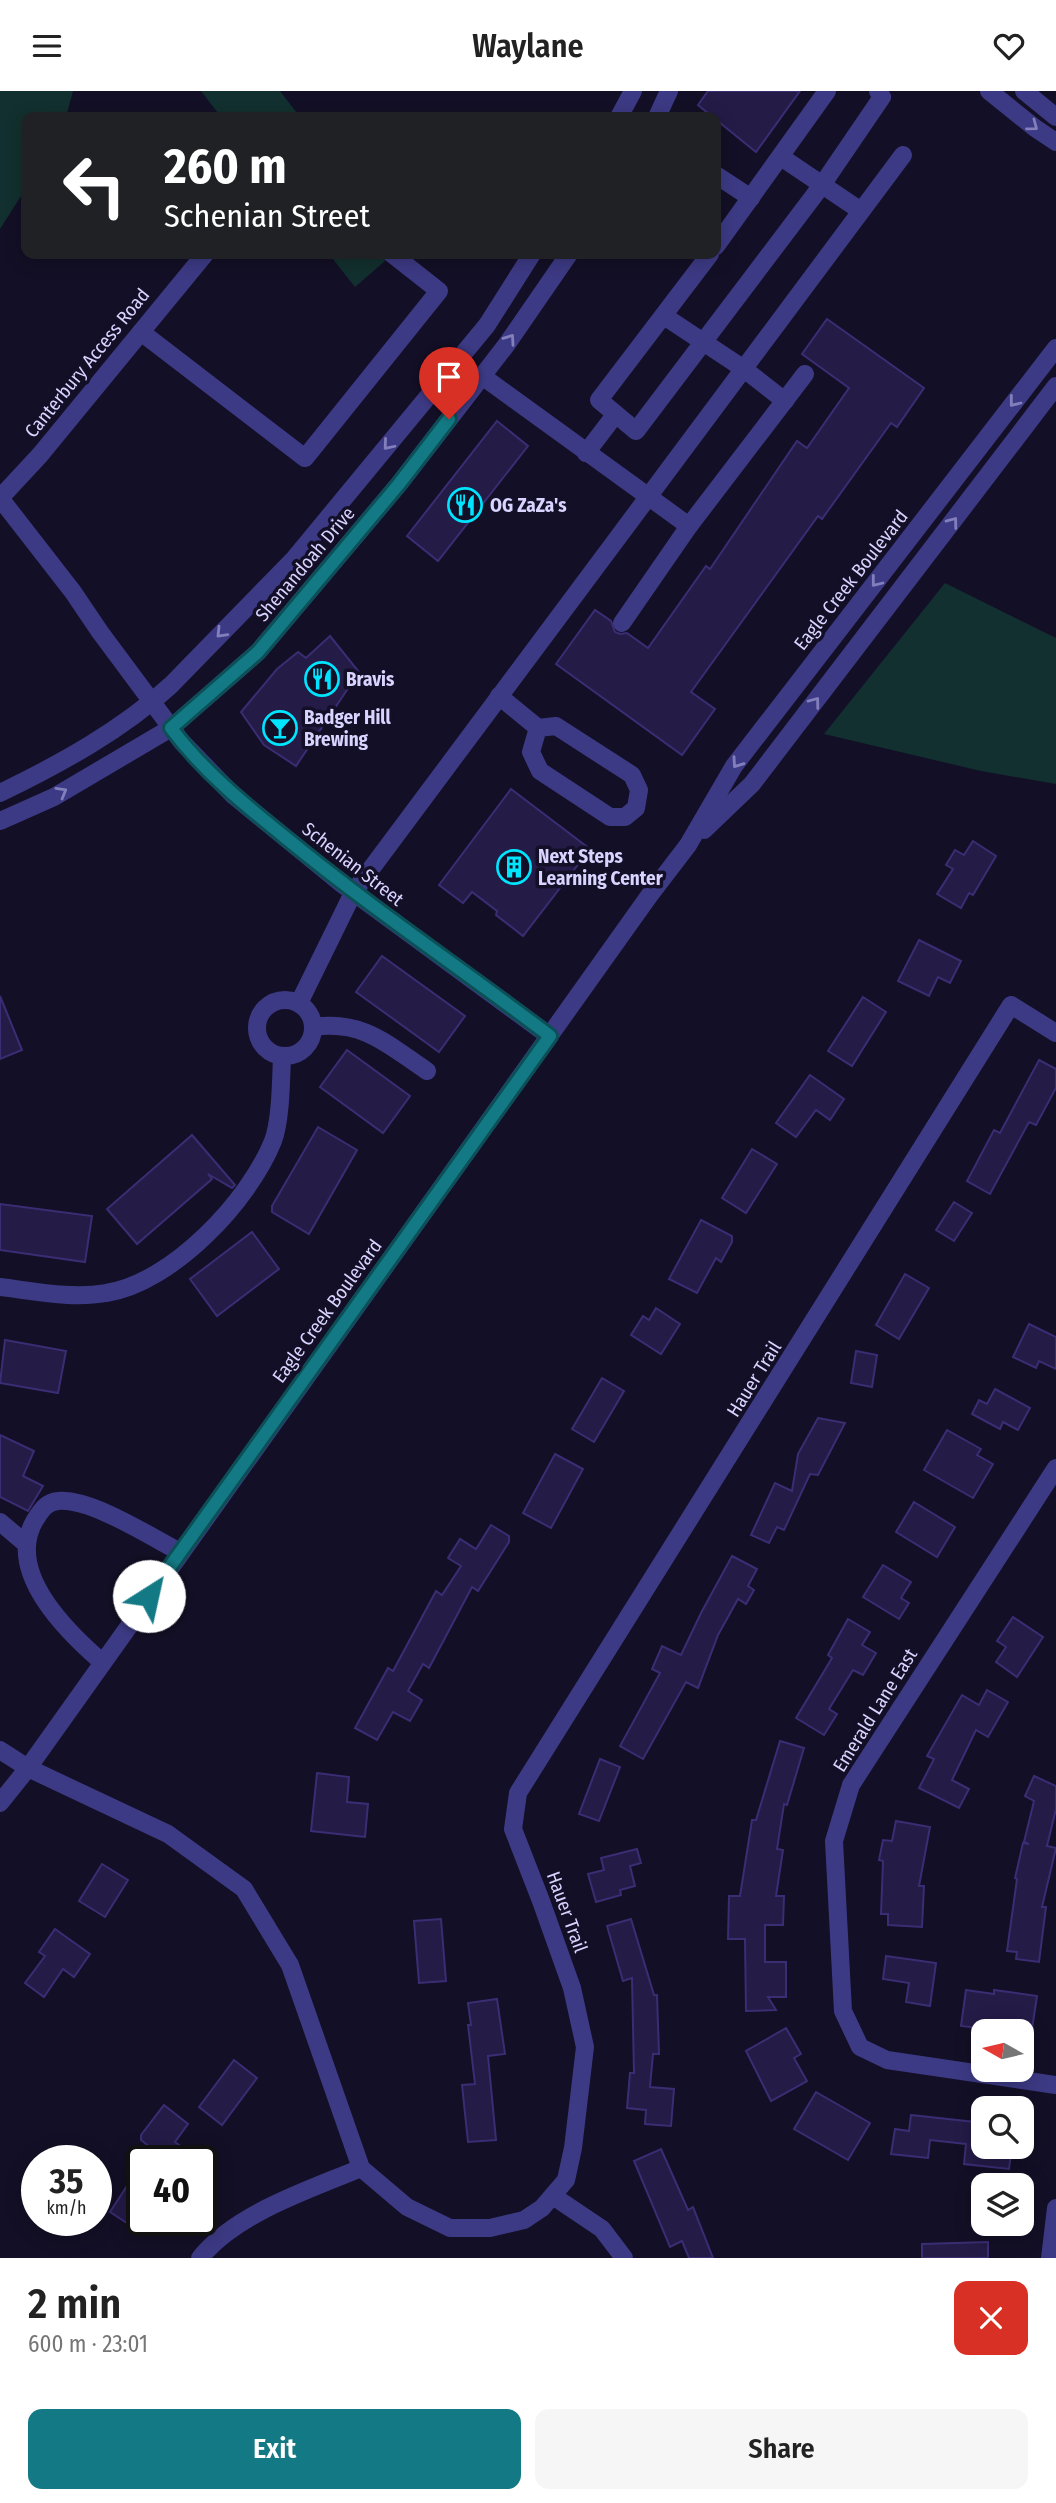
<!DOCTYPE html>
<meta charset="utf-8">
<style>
body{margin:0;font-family:"Fira Sans Condensed",sans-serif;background:#f6f6f6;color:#222;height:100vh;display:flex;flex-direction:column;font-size:26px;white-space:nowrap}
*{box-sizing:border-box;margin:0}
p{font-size:23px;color:#767676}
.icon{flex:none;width:38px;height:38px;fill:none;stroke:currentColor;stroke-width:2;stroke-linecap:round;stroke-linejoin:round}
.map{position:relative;height:2167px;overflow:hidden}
.drawer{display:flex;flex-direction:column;background:#fff;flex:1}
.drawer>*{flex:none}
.hud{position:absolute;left:21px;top:21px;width:700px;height:147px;border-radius:14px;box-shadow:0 4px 18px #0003;background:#202124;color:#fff;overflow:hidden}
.needle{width:46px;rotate:278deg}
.controls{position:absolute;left:971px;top:1928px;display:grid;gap:14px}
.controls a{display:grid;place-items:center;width:63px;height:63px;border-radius:14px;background:#fff;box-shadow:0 4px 18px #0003;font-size:35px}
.speed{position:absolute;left:21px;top:2054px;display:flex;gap:14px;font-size:35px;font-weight:700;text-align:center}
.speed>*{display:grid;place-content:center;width:91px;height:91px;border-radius:50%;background:#fff;box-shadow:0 4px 18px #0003;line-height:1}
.speed small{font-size:18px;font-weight:400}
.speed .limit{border:4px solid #111;border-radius:10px;background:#fff;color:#111}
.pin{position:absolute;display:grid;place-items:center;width:60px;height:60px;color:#fff;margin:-72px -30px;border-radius:50% 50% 50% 0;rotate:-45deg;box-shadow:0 0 7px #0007}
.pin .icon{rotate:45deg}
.me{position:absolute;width:77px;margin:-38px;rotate:35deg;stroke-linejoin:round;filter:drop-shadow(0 0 5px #0008)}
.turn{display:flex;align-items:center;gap:24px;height:147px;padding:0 28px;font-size:32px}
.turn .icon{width:91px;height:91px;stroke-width:2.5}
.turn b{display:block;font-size:49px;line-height:60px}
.round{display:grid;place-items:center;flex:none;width:74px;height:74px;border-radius:14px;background:#f6f6f6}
.headline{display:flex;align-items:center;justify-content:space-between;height:119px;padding:0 28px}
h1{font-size:42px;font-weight:600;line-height:52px}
.button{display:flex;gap:14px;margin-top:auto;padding:14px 28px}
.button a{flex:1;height:80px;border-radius:14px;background:#137a85;color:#fff;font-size:28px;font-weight:600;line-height:80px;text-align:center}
.button a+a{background:#f6f6f6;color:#222}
header{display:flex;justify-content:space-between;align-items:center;height:91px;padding:0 28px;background:#fff;font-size:32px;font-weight:600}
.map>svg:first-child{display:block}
</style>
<header><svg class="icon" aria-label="menu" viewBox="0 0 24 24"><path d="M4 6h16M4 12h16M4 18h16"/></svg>Waylane<svg class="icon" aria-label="heart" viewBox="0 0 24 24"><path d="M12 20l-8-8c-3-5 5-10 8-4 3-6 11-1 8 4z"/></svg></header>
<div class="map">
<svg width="1056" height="2167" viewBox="0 0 1056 2167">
<rect width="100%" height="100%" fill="#130f26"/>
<!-- green -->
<g fill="#12302f">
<polygon points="0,0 73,0 66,26 26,26 26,97 0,138"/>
<polygon points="201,0 280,0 300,26 221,26"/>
<polygon points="329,163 393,163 355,196"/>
<polygon points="945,492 1056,547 1056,693 981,680 824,643"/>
</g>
<!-- building -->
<g fill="#241b47" stroke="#3b2d73" stroke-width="2">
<polygon points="708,0 800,0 756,61 698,14"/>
<polygon points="827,228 924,297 897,336 891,332 822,428 818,425 691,601 715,618 682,664 556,573 595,519 611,530 615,541 620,543 627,542 648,557 706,475 710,478 797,350 807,357 849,297 802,263"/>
<polygon points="497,330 528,355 438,470 407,445"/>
<polygon points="330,545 359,581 296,675 264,654 241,621 277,578 298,561 306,567"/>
<polygon points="511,698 590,758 523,845 496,824 497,820 472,801 463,812 439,794"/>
<polygon points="973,750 996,765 973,804 969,802 961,817 937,803 953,778 946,774 955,759 964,764"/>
<polygon points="919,849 961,870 950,892 938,886 929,905 898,890"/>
<polygon points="382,865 465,925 439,961 356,901"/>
<polygon points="0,905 22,959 0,968"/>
<polygon points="863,906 886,921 852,975 828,960"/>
<polygon points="347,959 410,1005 383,1042 320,996"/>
<polygon points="1039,969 1056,978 1056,997 1036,1034 1029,1031 990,1103 967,1090 994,1039 1000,1042"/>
<polygon points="810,984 844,1008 830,1029 816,1019 796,1046 776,1032"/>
<polygon points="318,1036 357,1059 309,1143 272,1121 272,1115"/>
<polygon points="192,1044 235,1094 232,1097 208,1083 212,1088 137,1153 107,1118"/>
<polygon points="752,1058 777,1073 746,1122 722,1107"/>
<polygon points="954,1111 972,1122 954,1150 936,1139"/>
<polygon points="0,1113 92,1125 85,1171 0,1159"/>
<polygon points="701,1129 732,1145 732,1151 721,1171 716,1167 697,1202 669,1188"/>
<polygon points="252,1141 279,1178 217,1225 190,1188"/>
<polygon points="905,1183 929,1197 899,1248 876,1234"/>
<polygon points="656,1217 680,1233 661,1263 631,1244 643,1225 649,1229"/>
<polygon points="1029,1233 1056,1246 1056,1278 1039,1270 1036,1277 1013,1266"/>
<polygon points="5,1249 66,1260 58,1302 0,1292"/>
<polygon points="856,1260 877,1264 872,1296 851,1292"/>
<polygon points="602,1287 624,1300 594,1351 572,1338"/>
<polygon points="995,1298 1030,1317 1018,1339 1003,1331 1000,1338 972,1323 979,1309 987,1313"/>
<polygon points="818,1327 845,1332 818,1384 810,1383 784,1439 777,1436 769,1452 751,1444 775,1392 792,1400 798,1363"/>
<polygon points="947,1339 981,1358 977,1364 993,1373 973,1407 924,1379"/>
<polygon points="0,1344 34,1360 23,1385 43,1395 28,1420 0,1406"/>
<polygon points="555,1363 583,1378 551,1437 523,1422"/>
<polygon points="914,1411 955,1436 937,1466 896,1441"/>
<polygon points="491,1434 509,1445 509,1451 478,1500 472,1496 429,1577 423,1573 408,1600 422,1609 410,1630 393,1621 377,1649 355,1637 388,1577 393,1580 436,1500 442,1504 461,1475 448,1467 460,1448 476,1458"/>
<polygon points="732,1465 757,1478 748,1495 754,1499 746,1513 738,1508 718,1544 698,1597 686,1591 643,1668 620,1655 660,1582 652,1578 662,1555 681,1564 701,1522"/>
<polygon points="883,1474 911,1491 901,1507 909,1512 899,1528 863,1506"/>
<polygon points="1013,1526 1043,1546 1017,1586 996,1571 1006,1556 997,1550"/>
<polygon points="848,1528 870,1541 862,1554 876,1562 863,1584 853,1579 829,1618 837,1623 824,1644 796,1627 832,1567 828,1564"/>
<polygon points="987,1599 1008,1611 988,1646 976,1639 952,1689 969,1698 959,1717 919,1697 934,1668 927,1665 962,1604 979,1614"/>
<polygon points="780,1650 804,1657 787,1714 784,1713 777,1758 783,1759 776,1805 784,1805 783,1834 765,1834 765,1871 786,1871 786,1906 768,1906 776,1919 746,1920 745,1848 728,1848 729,1805 740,1805 752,1729 756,1729"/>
<polygon points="600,1668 620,1676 599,1730 579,1723"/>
<polygon points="317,1682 349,1686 347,1711 368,1713 365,1746 311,1740"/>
<polygon points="1034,1685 1056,1695 1056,1718 1047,1755 1056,1757 1042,1816 1046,1816 1039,1871 1016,1868 1017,1861 1007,1860 1017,1788 1015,1787 1023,1752 1029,1753 1024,1751 1034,1710 1025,1705"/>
<polygon points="896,1730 930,1736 919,1795 924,1795 922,1836 888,1834 888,1823 881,1823 883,1770 879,1769 883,1749 892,1750"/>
<polygon points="637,1758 641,1772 630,1775 635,1795 620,1799 621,1804 596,1811 588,1783 604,1779 601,1767"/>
<polygon points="102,1773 128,1789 105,1826 79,1810"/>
<polygon points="441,1828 446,1890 419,1892 414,1830"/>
<polygon points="631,1828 654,1904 657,1904 659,1963 653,1963 650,1996 674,1998 671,2035 645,2033 646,2019 627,2017 630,1982 634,1982 632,1887 623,1890 607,1835"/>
<polygon points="55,1838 90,1863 74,1886 63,1878 44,1906 25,1892 45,1865 39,1861"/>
<polygon points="886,1865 936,1872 930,1915 906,1911 909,1892 883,1888"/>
<polygon points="966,1899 994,1903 994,1899 1037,1905 1032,1938 987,1931 986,1938 961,1935"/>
<polygon points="497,1908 505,1963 488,1965 496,2049 468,2051 462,1994 475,1993 468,1934 471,1934 468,1912"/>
<polygon points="786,1937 801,1963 794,1967 807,1990 771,2010 746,1960"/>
<polygon points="234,1969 257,1987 222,2034 199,2016"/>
<polygon points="816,2001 870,2032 848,2069 794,2038"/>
<polygon points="164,2014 188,2033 175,2051 186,2059 178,2070 168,2070 141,2049 141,2044"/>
<polygon points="911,2024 984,2032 984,2056 1012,2056 1009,2078 964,2073 966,2053 930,2049 928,2067 891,2063 895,2038 909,2040"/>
<polygon points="661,2058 688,2119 693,2116 713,2167 689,2167 682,2150 670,2156 634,2070"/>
<polygon points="142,2072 142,2142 110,2121"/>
<polygon points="988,2151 988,2167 922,2167 922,2153"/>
</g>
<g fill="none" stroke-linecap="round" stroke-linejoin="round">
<!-- minor -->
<g stroke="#3d3a85" stroke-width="18">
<polyline points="989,0 1035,37 1056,51"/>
<polyline points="1024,0 1056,26"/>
<polyline points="619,26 633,0"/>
<polyline points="657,26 669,0"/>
<polyline points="781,66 861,120"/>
<polyline points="716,84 751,107"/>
<polyline points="716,155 827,0"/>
<polyline points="205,163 40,364 0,407 73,501 100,541 181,650 233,704 342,793 549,945"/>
<polyline points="710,163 599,309 636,340 822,94 882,6 878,0"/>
<polyline points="664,225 744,278 785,310"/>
<polyline points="141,241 305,367 439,200 392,163"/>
<polyline points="482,285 689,435"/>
<polyline points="586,362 615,324"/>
<polyline points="622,532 689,435 805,283"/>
<polyline points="499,605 538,637 556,635 632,684 639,699 636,717 625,726 610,726 540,680 531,661 538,637"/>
<path d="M0,702c60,-29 122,-63 171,-108l123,-126 193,-234 45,-71"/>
<polyline points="0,730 54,706 171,637 258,561 399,393 507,253 569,163"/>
<polyline points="704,739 752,693 1056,295"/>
<circle cx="285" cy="937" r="28"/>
<polyline points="299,912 353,802 903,64"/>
<path d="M314,936c50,-7 74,18 113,44"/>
<path d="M0,1196c34,4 72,12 106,6 66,-10 143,-92 167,-152 8,-21 8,-62 9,-85"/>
<polyline points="1056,1377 851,1694 834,1750 843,1920 860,1956 887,1969 1056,1994"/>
<polyline points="0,1431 25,1452"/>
<path d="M102,1571c-36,-31 -97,-91 -67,-142 6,-9 11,-18 23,-19 33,-3 93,36 122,51"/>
<polyline points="0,1659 28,1677 168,1743 244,1798 290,1874 361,2077 407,2116 450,2137 490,2137 524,2129 542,2117 566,2089 573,2057 585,1956 572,1897 541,1810 513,1738 518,1702 1011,914 1056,942"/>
<polyline points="0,1712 28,1677 649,805 688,754 734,675 1056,257"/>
<polyline points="553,2105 602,2138 624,2167"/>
<path d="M200,2167c36,-45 109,-68 161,-90"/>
<polyline points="1050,2167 1056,2117"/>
</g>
</g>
<!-- one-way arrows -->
<defs><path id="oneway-chevron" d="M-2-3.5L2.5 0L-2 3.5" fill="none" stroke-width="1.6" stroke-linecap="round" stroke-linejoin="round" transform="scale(1.75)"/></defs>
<g stroke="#837fbc">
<use href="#oneway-chevron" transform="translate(1033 35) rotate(37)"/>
<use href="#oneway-chevron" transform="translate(510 248) rotate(-55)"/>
<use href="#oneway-chevron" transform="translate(1014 311) rotate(128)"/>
<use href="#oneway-chevron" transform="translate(388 354) rotate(130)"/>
<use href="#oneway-chevron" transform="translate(953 431) rotate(-53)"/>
<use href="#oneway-chevron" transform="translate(876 491) rotate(128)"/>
<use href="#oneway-chevron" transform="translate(221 542) rotate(134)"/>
<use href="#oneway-chevron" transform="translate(815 611) rotate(-53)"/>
<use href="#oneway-chevron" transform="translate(737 672) rotate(125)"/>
<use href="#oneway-chevron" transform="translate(62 701) rotate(-30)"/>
</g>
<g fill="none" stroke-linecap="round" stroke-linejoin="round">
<!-- route casing -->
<g stroke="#0c4f56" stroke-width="18">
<path id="route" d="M149,1505l401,-560c-88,-67 -179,-128 -264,-198 -41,-33 -83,-67 -115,-110l87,-76 141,-168 50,-65"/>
</g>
<!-- route -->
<use href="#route" stroke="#137a85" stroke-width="12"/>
</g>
<!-- icons -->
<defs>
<g id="restaurant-ring" transform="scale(1.75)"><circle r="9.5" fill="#130f26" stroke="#00e5ff" stroke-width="1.5"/><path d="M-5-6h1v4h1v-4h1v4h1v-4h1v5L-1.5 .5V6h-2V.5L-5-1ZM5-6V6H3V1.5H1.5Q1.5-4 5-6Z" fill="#00e5ff"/></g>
<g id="bar-ring" transform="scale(1.75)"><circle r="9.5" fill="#130f26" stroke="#00e5ff" stroke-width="1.5"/><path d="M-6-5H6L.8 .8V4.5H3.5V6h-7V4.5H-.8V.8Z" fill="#00e5ff"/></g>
<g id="building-ring" transform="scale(1.75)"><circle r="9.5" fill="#130f26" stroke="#00e5ff" stroke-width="1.5"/><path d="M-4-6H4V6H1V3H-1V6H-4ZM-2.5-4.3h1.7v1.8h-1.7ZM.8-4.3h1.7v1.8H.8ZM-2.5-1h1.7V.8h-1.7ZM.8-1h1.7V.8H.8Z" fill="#00e5ff"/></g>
</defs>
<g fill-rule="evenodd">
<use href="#restaurant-ring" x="465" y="414"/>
<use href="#restaurant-ring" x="322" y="588"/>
<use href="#bar-ring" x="280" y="637"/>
<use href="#building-ring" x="514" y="776"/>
</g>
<g text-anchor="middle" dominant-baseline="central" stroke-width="7" stroke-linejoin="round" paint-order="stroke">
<!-- street labels -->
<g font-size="19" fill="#d9d4ff" stroke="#130f26">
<text transform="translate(87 272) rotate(-51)">Canterbury Access Road</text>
<text transform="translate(305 473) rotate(-50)">Shenandoah Drive</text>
<text transform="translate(851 489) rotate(-52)">Eagle Creek Boulevard</text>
<text transform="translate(353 773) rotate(38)">Schenian Street</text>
<text transform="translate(327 1220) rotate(-54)">Eagle Creek Boulevard</text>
<text transform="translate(754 1288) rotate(-58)">Hauer Trail</text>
<text transform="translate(875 1619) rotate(-58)">Emerald Lane East</text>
<text transform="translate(567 1821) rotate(70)">Hauer Trail</text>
</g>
<!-- poi labels -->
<g font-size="19" font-weight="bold" fill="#d9d4ff" stroke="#130f26" text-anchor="start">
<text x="490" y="414">OG ZaZa's</text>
<text x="346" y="588">Bravis</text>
<text x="304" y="626">Badger Hill<tspan x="304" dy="22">Brewing</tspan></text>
<text x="538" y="765">Next Steps<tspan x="538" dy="22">Learning Center</tspan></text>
</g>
</g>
</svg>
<div class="controls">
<a><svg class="needle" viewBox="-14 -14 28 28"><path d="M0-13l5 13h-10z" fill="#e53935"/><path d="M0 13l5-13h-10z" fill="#767676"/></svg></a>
<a><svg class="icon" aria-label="search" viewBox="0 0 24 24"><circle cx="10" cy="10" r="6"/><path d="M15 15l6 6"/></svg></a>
<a><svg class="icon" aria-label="layers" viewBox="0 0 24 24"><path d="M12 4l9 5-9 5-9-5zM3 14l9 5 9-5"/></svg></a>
</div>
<div class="speed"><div>35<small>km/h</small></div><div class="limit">40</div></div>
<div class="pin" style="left:449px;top:328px;background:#d93025"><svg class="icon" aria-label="arrive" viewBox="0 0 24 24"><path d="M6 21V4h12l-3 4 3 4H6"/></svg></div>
<svg class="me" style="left:149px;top:1505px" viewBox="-20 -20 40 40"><circle r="19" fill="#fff"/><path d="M0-13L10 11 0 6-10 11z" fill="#137a85"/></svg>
<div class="hud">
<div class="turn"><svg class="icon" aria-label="left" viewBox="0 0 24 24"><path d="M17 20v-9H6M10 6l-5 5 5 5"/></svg><div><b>260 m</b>Schenian Street</div></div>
</div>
</div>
<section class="drawer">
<div class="headline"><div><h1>2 min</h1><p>600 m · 23:01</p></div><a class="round" style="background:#d93025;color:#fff"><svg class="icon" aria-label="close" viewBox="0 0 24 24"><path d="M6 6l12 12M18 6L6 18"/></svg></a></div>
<div class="button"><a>Exit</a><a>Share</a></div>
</section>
